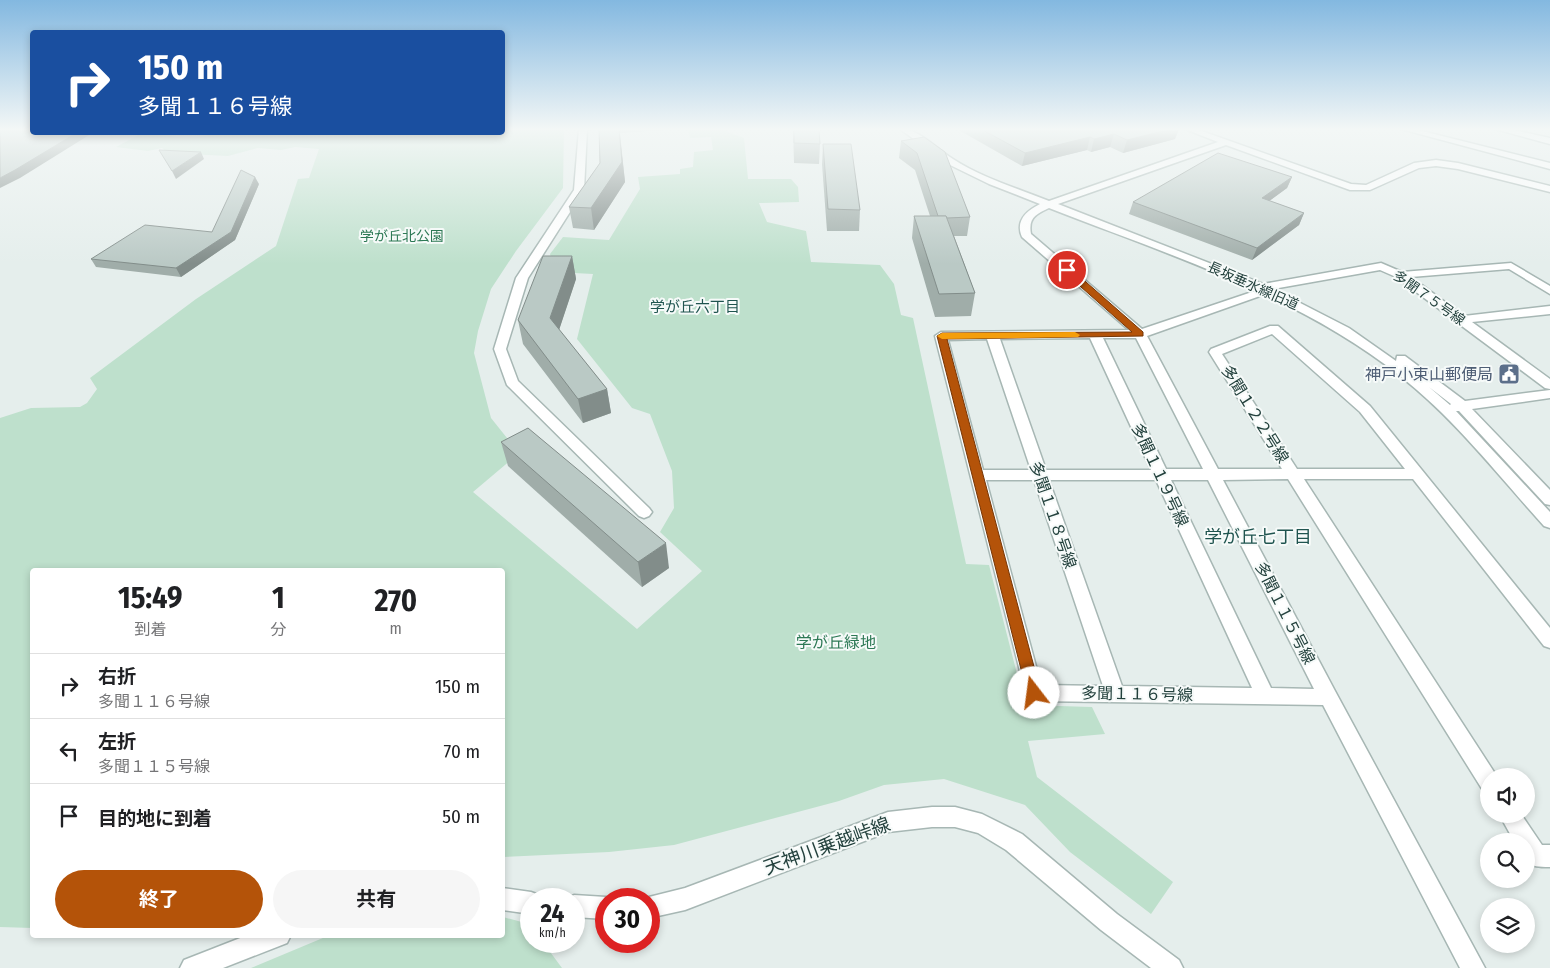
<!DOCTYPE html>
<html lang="ja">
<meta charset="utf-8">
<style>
body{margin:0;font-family:"Fira Sans Condensed","Noto Sans JP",sans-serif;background:#f6f6f6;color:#202124;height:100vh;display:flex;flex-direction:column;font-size:19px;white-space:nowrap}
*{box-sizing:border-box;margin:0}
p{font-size:16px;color:#757577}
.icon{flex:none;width:28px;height:28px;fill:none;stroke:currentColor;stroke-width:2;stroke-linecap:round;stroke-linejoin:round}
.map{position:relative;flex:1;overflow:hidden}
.side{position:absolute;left:30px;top:568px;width:475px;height:370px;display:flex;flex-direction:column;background:#fff;border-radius:5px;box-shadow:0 2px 8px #0003}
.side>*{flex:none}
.banner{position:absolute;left:30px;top:30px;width:475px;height:105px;border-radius:5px;box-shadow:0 2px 8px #0003;background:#1a4fa0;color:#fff;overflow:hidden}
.tools{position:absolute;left:1480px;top:768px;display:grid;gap:10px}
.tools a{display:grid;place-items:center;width:55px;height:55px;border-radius:50%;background:#fff;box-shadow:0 2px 8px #0003;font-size:25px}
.speed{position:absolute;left:520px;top:888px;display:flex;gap:10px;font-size:25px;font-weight:700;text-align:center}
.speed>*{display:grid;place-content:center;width:65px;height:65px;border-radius:50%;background:#fff;box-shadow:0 2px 8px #0003;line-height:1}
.speed small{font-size:12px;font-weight:400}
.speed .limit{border:8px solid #d22;background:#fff;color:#111}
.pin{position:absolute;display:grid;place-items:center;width:42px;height:42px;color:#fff;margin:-21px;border:2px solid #fff;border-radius:50%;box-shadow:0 1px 5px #0007}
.me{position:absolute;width:55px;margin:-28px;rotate:345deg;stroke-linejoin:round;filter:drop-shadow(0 0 4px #0008)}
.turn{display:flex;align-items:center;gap:18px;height:105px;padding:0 25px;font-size:22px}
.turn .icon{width:65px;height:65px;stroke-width:2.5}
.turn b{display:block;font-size:35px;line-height:42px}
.eta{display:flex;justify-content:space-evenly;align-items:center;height:85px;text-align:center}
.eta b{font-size:30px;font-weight:700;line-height:35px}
.primary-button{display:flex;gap:10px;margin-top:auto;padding:10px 25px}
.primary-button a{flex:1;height:58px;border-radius:30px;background:#b45309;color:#fff;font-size:20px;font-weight:700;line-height:58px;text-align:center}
.primary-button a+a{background:#f6f6f6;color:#202124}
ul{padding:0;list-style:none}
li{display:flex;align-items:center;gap:15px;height:65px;padding:0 25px;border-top:1px solid #e0e0e0}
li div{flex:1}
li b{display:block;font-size:19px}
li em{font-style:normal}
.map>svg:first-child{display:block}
</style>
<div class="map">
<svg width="1550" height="968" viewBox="0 0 1550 968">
<rect width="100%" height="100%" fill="#e5eeec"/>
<!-- green -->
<g fill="#bee0cc">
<path d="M503,129h61l-1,59 -47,63 -25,38 -13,42 -4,22 17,65 28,35 -46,39 164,137 65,-58 -42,-39 14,-24 -2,-37 -22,-57 -18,-6 -55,-69 16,-65 -38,-2 -5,-18 13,-17 46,3 31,-51 -2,-12 42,-3v-5l13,-2 1,-15 19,-2 -2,-13 -21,1 -2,-9h32l24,9 4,41h43l7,8 1,15 -40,1 8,19 39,9 5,31 69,3 14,19 7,31 12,3 53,246 23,1 36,140 67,2 13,27 -77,7 9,36 136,105 -22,32 -81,-62 -45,-47 -81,-26 -60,6 -45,16 -165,44 -65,7 -106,5 -1,-287h-470v358l-32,-1v-509l31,-10 49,-1 7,-4 10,-14 -7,-11 106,-79 80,-53 22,-67 11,-1 10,-29 -24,-2 -14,3 -23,-2 -30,8 -60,-3 -6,-5 -14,3 -32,-4 28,-15 21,1 2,2c13,4 35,4 49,-3h286z"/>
<polygon points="503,917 529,924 531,927 531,941 542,941 562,968 251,968 330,935 502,935"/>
</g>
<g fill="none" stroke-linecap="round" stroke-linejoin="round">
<!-- minor casing -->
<g stroke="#a7b7b4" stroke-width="3">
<g id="minor">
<polygon points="579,129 587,129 584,190 528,278 506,349 518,381 649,508 652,512 649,516 644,518 639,516 507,385 494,349 516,278 574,190"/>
<path d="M900,129c18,-1 37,20 53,30 29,19 64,29 96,42l169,-59 -33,-13h11l155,55 15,1 48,-22 22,-3 22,3 92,23v6l-92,-23 -22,-3 -17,2 -49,22h-20l-124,-45 -168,59 205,80 118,-21 21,9 109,-9 39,23v8l-41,-25 -98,8 53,39 86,-10v8l-78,8 78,57v10l-5,-1 -149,-111 -16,-7 -107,19 76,39 47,33 1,-5h8l60,45 85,-11v8l-78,11 78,81v15l-5,-1 -86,-93h-3l94,101v16l-6,-2c-46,-51 -90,-108 -144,-150 -102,-81 -231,-121 -351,-168 -13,6 -21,10 -18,26l111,95 110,-37h8l2,2 -2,2 -113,40 71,133h64l-73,-117 2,-3 59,-23h8l92,80 180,222v20l-6,-2 -131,-167h-109l192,296 -7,1v16l-7,-3 -194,-310 -65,1 112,211 150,277h-25l-137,-263 -289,-4 -7,-2 -92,-363 6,-4 188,-2 -107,-93c-7,-16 4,-26 18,-33l-51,-20 -41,-20zM1272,334l88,78 45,57h-108l-75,-115zM1090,338l61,132h-105l-46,-131zM1103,338h33l67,131h-37zM987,339l44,131h-48l-35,-130zM1429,387l22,17 -1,1zM986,480h48l69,206 -62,-1zM1049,480h107l96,208 -130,-2zM1171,480h37l106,209 -43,-1z"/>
<polygon points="1401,129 1414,129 1550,163 1550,169"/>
<polygon points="1495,129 1509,129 1550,138 1550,144"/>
<polygon points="932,807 955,807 982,814 1022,834 1117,914 1179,960 1183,968 1151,968 1101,930 1006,850 978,833 955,827 932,827 888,832 685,910 649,918 649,899 641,899 685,888 888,812"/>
<path d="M1499,814h22l21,31h8v22c-24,0 -24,-3 -24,-26h-12z"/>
<polygon points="502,888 531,892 539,895 541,899 531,899 531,914 502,910"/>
<polygon points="574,895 606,897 611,899 606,899 606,919 574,917 574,899 566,899"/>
<polygon points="248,935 291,935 287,943 223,968 180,968 184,960"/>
</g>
</g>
<!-- minor -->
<use href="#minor" fill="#fff" fill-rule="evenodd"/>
</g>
<!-- wall -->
<g fill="#a0ada9">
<polygon points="599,129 677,129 620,133 625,182 594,230 573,228 569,207 600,163"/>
<polygon points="793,129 819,129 820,144 819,164 794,163"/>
<polygon points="957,129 1179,129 1175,139 1123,153 1110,147 1091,152 1087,150 1022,166"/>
<polygon points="924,137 970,217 967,236 954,236 975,293 971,316 935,317 912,238 914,216 930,216 915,170 899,158 901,141"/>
<polygon points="823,144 860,210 859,231 827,231 822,164"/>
<polygon points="1292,177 1287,188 1269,201 1304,213 1299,225 1252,260 1129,214 1133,202"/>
<polygon points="259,184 235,240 181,277 96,267 91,259 212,232"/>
<polygon points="572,256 576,279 559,330 607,389 611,413 583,423 523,344 518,320"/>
<polygon points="501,442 669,568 642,587 508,466"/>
</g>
<!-- shaded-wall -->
<g fill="#828d8a">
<polygon points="619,129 625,182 594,230 591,208"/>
<polygon points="1171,129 1179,129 1175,139 1123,153 1127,140"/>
<polygon points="78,132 94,132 20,178 0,188 0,178"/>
<polygon points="1114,134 1110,147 1091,152 1094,139"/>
<polygon points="1090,137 1087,150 1022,166 1025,153"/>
<polygon points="201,152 204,159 176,179 172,171"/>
<polygon points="255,177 259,184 235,240 181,277 176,268 231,232"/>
<polygon points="1292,177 1287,188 1257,210 1262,198"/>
<polygon points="1304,213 1299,225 1252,260 1257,248"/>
<polygon points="572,256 576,279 555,342 550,318"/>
<polygon points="607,389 611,413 583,423 578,399"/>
<polygon points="666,543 669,568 642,587 638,562"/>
</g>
<!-- building -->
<g fill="#bac9c5" stroke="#828d8a">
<polygon points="0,129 32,129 32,132 78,132 15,170 0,178"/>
<polygon points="599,129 619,129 622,162 591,208 569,207 600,163"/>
<polygon points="794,129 819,129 820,144 794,143"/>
<polygon points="981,129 1171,129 1127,140 1114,134 1094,139 1090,137 1025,153"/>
<polygon points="924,137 945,152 970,217 947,218 946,216 938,216 917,153 901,141"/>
<polygon points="823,144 851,144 860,210 828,209"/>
<polygon points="159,150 201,152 172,171"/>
<polygon points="1218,153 1292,177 1262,198 1304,213 1257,248 1133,202"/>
<polygon points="241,170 255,177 231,232 176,268 91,259 145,225 212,232"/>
<polygon points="914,216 946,216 975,293 939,294"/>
<polygon points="543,256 572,256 550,318 607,389 578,399 518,320"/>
<polygon points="528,428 666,543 638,562 501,442"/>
</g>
<!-- sky -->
<linearGradient id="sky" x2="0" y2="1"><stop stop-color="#83b8e0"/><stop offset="0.49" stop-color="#f3f7f6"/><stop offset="1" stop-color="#f3f7f6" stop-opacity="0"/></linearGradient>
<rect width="1550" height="264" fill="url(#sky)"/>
<!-- route -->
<polygon fill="#b45309" stroke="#753606" points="1064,268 1070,268 1143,332 1143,336 947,339 1041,693 1039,697 1034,699 1029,697 1027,693 937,336 942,333 1132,332 1064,272"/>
<!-- slow -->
<polygon fill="#f59e0b" points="1075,332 1080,335 1078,337 942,339 937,336 942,333"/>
<!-- icons -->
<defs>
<g id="civic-square" transform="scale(1.125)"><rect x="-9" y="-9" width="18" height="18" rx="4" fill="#5c6f8a" stroke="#f6faf9"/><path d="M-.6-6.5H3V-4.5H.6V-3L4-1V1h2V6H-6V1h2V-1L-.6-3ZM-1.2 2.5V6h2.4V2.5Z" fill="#fff"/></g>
</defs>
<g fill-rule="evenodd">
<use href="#civic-square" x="1509" y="374"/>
</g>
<g text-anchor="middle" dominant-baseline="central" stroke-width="4" stroke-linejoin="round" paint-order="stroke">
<!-- far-park labels -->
<g font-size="14" fill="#2d7955" stroke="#f6faf9">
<text x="402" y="236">学が丘北公園</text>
</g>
<!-- far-street labels -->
<g font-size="14" fill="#23413d" stroke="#f6faf9">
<text transform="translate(1253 286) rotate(24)">長坂垂水線旧道</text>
<text transform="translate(1429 298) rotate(35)">多聞７５号線</text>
</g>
<!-- far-neighbourhood labels -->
<g font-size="15" fill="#1f544f" stroke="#f6faf9">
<text x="695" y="307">学が丘六丁目</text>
</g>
<!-- service labels -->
<g font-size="16" fill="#4e5e75" stroke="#f6faf9" text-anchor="end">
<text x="1493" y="374">神戸小束山郵便局</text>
</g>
<!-- street labels -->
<g font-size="16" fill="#23413d" stroke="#f6faf9">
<text transform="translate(1255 414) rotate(58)">多聞１２２号線</text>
<text transform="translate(1160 475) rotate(65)">多聞１１９号線</text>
<text transform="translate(1053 515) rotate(71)">多聞１１８号線</text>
<text transform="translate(1285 613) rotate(63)">多聞１１５号線</text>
<text transform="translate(1137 694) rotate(1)">多聞１１６号線</text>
</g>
<!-- park labels -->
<g font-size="16" fill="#2d7955" stroke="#f6faf9">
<text x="836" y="642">学が丘緑地</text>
</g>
<!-- neighbourhood labels -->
<g font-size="18" fill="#1f544f" stroke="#f6faf9">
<text x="1258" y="537">学が丘七丁目</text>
</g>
<!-- near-street labels -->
<g font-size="19" fill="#23413d" stroke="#f6faf9">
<text transform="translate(827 846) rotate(-20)">天神川乗越峠線</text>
</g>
</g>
</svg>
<div class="tools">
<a><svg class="icon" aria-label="sound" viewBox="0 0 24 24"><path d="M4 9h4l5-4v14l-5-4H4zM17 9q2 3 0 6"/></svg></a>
<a><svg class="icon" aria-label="search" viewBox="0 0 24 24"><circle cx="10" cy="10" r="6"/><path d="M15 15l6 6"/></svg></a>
<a><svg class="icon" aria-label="layers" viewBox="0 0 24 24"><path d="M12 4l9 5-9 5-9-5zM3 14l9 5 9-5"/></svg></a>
</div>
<div class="speed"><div>24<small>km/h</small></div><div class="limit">30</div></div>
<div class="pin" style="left:1067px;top:270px;background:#d93025"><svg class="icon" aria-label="arrive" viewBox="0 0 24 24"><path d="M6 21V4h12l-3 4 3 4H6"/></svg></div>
<svg class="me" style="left:1034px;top:693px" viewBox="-20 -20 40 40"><circle r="19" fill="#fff"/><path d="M0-13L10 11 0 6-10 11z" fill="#b45309"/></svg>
<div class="banner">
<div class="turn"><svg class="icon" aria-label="right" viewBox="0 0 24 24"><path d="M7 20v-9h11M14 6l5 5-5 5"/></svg><div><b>150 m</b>多聞１１６号線</div></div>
</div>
<section class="side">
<div class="eta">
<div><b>15:49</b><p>到着</p></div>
<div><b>1</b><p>分</p></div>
<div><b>270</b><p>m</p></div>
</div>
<ul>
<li><svg class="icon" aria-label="right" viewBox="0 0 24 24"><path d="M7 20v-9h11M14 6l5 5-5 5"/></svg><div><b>右折</b><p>多聞１１６号線</p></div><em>150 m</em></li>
<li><svg class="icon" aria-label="left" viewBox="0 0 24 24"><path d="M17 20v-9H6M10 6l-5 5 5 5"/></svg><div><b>左折</b><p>多聞１１５号線</p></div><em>70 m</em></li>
<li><svg class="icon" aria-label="arrive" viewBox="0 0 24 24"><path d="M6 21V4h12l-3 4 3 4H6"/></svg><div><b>目的地に到着</b></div><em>50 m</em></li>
</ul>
<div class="primary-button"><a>終了</a><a>共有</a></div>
</section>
</div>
